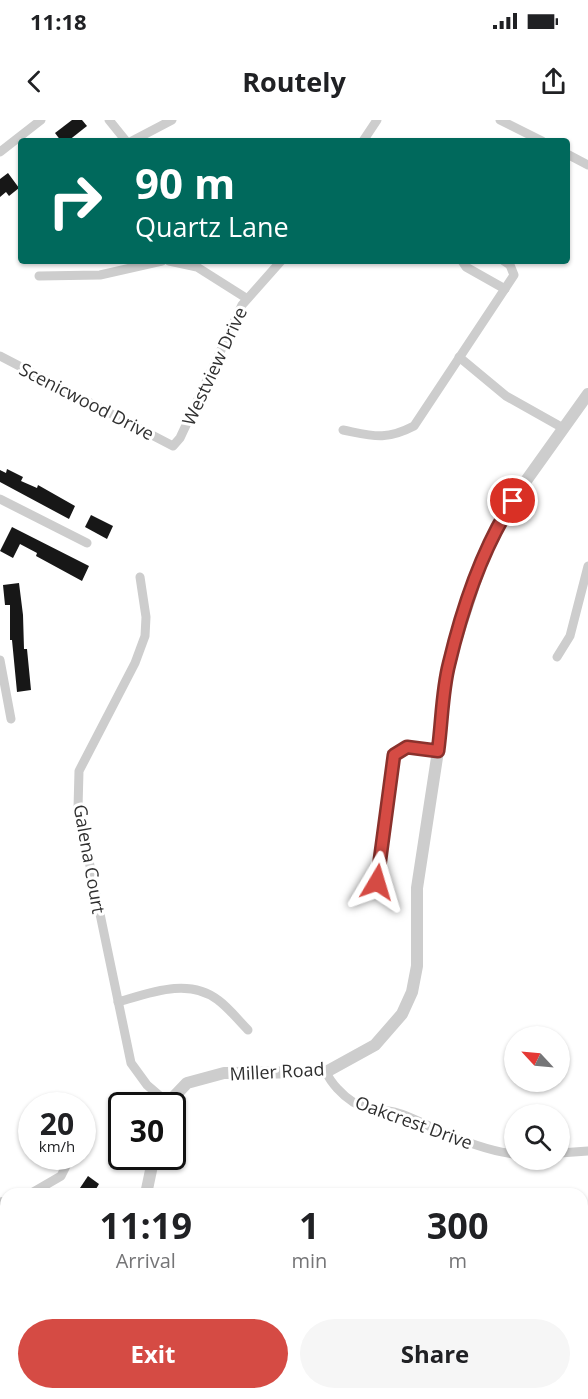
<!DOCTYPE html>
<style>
body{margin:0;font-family:"Open Sans",sans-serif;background:#f6f6f6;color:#202124;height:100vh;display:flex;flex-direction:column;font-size:22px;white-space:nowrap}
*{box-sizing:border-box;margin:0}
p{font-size:20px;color:#757577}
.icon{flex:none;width:33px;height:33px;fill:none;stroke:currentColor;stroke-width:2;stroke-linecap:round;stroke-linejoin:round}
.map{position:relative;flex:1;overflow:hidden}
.sheet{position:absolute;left:0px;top:1068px;width:588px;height:212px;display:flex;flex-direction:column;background:#fff;border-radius:18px 18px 0 0;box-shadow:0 2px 4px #0004}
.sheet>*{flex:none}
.banner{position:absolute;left:18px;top:18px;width:552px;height:126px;border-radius:6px;box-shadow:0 2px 4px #0004;background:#00695c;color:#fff;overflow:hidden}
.needle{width:39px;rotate:296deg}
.controls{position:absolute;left:504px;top:906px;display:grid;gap:12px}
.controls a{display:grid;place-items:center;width:66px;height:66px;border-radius:50%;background:#fff;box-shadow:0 2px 4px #0004;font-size:30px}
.speed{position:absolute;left:18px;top:972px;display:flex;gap:12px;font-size:30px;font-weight:700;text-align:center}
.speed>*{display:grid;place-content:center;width:78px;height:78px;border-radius:50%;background:#fff;box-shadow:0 2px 4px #0004;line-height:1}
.speed small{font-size:15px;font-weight:400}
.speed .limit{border:3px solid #111;border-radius:9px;background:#fff;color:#111}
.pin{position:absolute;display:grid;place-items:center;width:51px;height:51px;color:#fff;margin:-26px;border:3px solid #fff;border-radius:50%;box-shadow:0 2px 6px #0007}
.me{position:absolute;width:66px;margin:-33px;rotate:7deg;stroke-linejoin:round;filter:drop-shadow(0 0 4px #0008)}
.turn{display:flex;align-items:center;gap:21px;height:126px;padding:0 18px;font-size:27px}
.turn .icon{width:78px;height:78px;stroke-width:2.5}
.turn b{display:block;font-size:42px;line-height:51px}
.eta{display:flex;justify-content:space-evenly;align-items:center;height:102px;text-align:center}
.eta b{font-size:36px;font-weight:700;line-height:42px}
.cta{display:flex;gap:12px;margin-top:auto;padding:12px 18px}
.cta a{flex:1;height:69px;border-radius:36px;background:#d54b44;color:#fff;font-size:24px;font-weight:700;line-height:69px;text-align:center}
.cta a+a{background:#f6f6f6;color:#202124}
.status{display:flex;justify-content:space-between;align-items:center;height:42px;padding:0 30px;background:#fff;direction:ltr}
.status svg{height:16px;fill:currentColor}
header{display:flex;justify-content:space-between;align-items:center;height:78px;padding:0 18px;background:#fff;font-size:27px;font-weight:700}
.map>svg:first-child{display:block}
</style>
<div class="status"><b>11:18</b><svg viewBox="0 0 49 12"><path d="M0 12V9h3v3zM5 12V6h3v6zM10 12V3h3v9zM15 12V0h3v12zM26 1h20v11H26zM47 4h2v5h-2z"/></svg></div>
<header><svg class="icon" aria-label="back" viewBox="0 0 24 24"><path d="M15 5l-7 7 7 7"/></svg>Routely<svg class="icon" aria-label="share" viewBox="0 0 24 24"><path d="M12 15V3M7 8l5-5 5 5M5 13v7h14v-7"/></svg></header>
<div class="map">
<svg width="588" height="1279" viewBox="0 0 588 1279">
<rect width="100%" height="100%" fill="#fff"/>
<!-- building -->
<g fill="#171717">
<polygon points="72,0 82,0 87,6 68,21 61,21 55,13"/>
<polygon points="8,53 19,68 9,76 6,72 0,77 0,59"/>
<polygon points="7,349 23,357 21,361 37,368 38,365 75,386 69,399 0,362 0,350 6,353"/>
<polygon points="91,395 113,406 107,419 85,407"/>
<polygon points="12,407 89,446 82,461 36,436 37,433 20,424 13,438 0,431"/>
<polygon points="19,463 23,495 24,529 27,529 31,570 17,572 12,520 10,520 10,485 5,485 3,465"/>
<polygon points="88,1056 99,1064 93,1074 76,1074"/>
</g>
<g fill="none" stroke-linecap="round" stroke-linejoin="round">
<!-- minor -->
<g stroke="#cdcdcd" stroke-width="9">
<polyline points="109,0 126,21"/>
<polyline points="500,0 542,21"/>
<polyline points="132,21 172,0"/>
<polyline points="363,21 377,0"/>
<polyline points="0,32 41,0"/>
<polyline points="567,34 588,45"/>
<polyline points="169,141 197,147 246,178"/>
<polyline points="462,141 466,147 505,169"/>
<polyline points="39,156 100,155 162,141"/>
<polyline points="0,236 173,326 180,318 242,185 281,141"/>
<polyline points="459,237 506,276 563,308"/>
<path d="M343,310c30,6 42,11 71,-4l100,-151 -4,-10 -6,-4"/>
<polyline points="0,379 87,423"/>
<polyline points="140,457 146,497 145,516 135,543 79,651 78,688 131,943 147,965 168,983"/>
<polyline points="557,537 570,516 588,446"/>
<polyline points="0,540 11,599"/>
<polyline points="377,762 394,635 407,627 438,631"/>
<path d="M118,882c31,-9 71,-25 100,-2 11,8 20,20 30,30"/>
<path d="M326,952c5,11 16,23 27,30 14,8 29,7 45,11 12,3 25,11 38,16 24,11 52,22 78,25"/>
<polyline points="560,1033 588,1031"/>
<polyline points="30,1074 61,1056 71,1036"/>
<polyline points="0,1082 6,1081"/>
<polyline points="0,1116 4,1140"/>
</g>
<!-- tertiary -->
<g stroke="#cdcdcd" stroke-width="12">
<polyline points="165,986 187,963 224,953 326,952 375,925 402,894 412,872 417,846 417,768 438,631 448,545 482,441 502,397 523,365 588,274"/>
<polyline points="146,1074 154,1036"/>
<polyline points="0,1141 6,1140"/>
</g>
</g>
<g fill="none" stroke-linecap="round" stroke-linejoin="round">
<!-- route casing -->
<g stroke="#8a312c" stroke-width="15">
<path id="route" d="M377,762l17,-127 13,-8 31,4c4,-29 4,-60 11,-87 13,-55 33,-115 64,-163"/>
</g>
<!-- route -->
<use href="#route" stroke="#d54b44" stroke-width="10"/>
</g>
<g text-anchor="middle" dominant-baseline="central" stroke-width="6" stroke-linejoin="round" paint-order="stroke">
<!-- street labels -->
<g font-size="18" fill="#303030" stroke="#fff">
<text transform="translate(214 246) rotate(-65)">Westview Drive</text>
<text transform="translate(87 281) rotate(27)">Scenicwood Drive</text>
<text transform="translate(90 739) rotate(80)">Galena Court</text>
<text transform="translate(277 951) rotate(-3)">Miller Road</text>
<text transform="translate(414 1002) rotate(20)">Oakcrest Drive</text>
</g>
</g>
</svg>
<div class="controls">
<a><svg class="needle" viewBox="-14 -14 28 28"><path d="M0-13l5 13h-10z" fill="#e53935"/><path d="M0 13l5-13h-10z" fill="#757577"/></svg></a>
<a><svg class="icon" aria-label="search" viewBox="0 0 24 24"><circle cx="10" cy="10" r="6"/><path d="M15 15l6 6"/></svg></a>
</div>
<div class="speed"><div>20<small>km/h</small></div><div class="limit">30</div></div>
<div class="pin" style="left:513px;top:381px;background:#d93025"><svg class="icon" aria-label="arrive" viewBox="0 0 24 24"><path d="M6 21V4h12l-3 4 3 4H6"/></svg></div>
<svg class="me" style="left:377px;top:762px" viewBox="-20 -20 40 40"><path d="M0-17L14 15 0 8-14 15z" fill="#d54b44" stroke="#fff" stroke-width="4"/></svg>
<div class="banner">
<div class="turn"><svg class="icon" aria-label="right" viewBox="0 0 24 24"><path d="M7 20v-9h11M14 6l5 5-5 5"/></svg><div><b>90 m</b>Quartz Lane</div></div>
</div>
<section class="sheet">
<div class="eta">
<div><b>11:19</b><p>Arrival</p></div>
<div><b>1</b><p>min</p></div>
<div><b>300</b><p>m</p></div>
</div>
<div class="cta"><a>Exit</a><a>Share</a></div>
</section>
</div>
